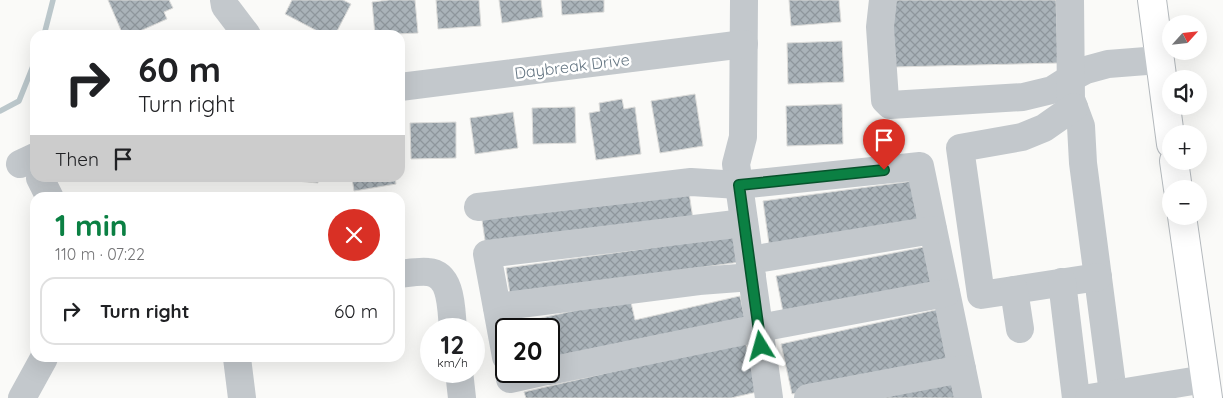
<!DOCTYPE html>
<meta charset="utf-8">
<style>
body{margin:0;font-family:Quicksand,sans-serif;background:#f6f6f6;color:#202124;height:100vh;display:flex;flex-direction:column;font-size:19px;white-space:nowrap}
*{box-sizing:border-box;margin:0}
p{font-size:16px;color:#757577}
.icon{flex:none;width:28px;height:28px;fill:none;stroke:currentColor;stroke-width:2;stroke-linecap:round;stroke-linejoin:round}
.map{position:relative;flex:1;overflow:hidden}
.sheet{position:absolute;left:30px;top:192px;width:375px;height:170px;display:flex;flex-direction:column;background:#fff;border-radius:15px;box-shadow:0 5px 20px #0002}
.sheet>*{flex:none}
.hud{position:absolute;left:30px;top:30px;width:375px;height:152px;border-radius:15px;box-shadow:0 5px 20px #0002;background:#fff;color:#202124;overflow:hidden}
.needle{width:32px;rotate:63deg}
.buttons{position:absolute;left:1162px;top:15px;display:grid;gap:10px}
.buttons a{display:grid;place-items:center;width:45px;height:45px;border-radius:50%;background:#fff;box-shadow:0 5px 20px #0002;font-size:25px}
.speed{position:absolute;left:420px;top:318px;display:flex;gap:10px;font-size:25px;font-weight:700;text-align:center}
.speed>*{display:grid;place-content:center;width:65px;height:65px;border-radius:50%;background:#fff;box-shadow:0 5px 20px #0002;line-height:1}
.speed small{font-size:12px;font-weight:400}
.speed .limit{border:2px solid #111;border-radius:8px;background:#fff;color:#111}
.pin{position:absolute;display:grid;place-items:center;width:42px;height:42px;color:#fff;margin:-51px -21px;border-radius:50% 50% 50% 0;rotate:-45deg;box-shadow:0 0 5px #0007}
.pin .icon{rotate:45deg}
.me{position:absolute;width:55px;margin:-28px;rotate:352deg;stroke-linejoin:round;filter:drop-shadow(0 0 4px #0008)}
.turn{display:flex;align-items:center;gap:18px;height:105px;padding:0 25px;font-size:22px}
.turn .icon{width:65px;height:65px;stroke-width:2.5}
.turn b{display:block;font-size:35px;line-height:42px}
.then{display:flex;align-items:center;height:48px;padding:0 25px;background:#0003;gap:10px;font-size:19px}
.round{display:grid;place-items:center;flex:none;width:52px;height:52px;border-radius:26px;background:#f6f6f6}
.head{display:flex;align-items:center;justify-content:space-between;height:85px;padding:0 25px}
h1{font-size:30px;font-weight:700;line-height:38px;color:#0b8043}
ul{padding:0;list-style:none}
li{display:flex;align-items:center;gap:15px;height:68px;margin:0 10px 8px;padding:0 15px;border:2px solid #e0e0e0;border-radius:15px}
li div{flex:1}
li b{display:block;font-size:19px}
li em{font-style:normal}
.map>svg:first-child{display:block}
</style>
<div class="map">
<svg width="1223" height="398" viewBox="0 0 1223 398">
<defs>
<pattern id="building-cross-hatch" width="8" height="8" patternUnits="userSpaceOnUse" patternTransform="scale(1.25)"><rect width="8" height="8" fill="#aab3b9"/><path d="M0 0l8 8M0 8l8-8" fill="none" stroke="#8e969c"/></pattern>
</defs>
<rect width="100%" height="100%" fill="#fafaf8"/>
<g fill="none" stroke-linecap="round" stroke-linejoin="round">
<!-- stream -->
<g stroke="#bbc7cb" stroke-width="5.5">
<polyline points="44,35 53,0"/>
<polyline points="0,111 19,101 35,61"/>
</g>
</g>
<!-- building -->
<g fill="url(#building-cross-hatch)" stroke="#dcdcda">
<polygon points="108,0 169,0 173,8 164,12 167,19 131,35 123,35"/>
<polygon points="292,0 343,0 351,4 335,35 325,35 285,14"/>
<polygon points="389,0 415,0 418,33 375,35 372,2"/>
<polygon points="436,0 479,0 481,26 438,29"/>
<polygon points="499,0 541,0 543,17 502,23"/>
<polygon points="561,0 604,0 604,12 562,15"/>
<polygon points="789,0 839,0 841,22 791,26"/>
<polygon points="892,0 1056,0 1058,63 894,67"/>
<polygon points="842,41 844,82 788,84 787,43"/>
<polygon points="695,94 703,146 660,153 651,101"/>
<polygon points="622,99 624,109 635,107 641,154 596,160 589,113 600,111 599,103"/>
<polygon points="842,104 843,144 787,146 786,106"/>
<polygon points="575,107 576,143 533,144 532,108"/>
<polygon points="513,112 518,148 475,154 470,118"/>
<polygon points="456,122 456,158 411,159 410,123"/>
<polygon points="274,178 318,178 318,183 274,179"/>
<polygon points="352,178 395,178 396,184 354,191"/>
<polygon points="913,181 918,224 769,244 763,201"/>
<polygon points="689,193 693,219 486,247 482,220"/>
<polygon points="736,236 740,262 510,294 506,268"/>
<polygon points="924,247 932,289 784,317 776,276"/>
<polygon points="740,296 745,319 549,363 549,329 517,329 515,324 630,298 635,320"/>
<polygon points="940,309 951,359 792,394 781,344"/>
<polygon points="745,341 757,392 731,398 526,398 524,392"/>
<polygon points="956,381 960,398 880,398"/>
</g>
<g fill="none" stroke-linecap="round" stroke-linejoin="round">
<!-- major casing -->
<g stroke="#b5babe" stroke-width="30">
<g id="major">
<polyline points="1152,0 1171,144"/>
<polyline points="1174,161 1178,189"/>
<polyline points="1182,216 1208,398"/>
</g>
</g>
<!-- minor -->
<g stroke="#c3c8cc" stroke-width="28">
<polyline points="224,0 225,6 247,35"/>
<polyline points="744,0 743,137 736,164 769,398"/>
<polyline points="883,0 880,27 884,85 885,100 890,105 1023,97 1052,90 1071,78 1086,70 1108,64 1159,60"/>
<polyline points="1070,0 1071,99 1081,126 1083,163 1113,393"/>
<polyline points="400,87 744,44"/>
<polyline points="1074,107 1044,128 1022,137 960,148 981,295 1098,277"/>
<polyline points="20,164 35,157"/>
<polyline points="40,178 50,198"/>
<polyline points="478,207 691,182 739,185 920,166 962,369"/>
<polyline points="750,260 933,230"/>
<path d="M400,274c9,-1 19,-3 28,-2 25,2 23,39 25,57"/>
<polyline points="1062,282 1076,398"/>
<polyline points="1014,290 1020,329"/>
<polyline points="497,307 699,281 752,277"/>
<polyline points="506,357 487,254 744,223"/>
<polyline points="237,358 242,398"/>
<polyline points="459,371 462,398"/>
<polyline points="549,371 759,328 946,293"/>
<polyline points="510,379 546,371"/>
<polyline points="22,398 44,358"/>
<polyline points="808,398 962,369 968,398"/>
<polyline points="1089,398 1205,379"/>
</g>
<!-- major -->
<use href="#major" stroke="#fff" stroke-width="28"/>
</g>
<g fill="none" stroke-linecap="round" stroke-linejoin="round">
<!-- route casing -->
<g stroke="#07532c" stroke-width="12">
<polyline id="route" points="761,346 739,185 884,170"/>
</g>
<!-- route -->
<use href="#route" stroke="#0b8043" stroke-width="9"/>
</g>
<g text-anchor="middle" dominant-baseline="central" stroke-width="5" stroke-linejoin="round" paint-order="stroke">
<!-- street labels -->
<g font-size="16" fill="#657683" stroke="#fff">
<text transform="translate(572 66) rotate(-7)">Daybreak Drive</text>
</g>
</g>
</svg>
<div class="buttons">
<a><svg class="needle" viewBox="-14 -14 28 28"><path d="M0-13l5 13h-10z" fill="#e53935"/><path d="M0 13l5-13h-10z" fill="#757577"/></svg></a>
<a><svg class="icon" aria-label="sound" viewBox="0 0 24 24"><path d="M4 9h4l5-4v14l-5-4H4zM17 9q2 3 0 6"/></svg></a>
<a>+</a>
<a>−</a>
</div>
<div class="speed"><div>12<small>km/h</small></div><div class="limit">20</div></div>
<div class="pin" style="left:884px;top:170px;background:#d93025"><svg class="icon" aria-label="arrive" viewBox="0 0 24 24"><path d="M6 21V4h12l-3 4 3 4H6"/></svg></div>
<svg class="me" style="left:761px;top:346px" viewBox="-20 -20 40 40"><path d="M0-17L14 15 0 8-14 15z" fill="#0b8043" stroke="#fff" stroke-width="4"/></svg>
<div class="hud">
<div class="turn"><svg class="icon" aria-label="right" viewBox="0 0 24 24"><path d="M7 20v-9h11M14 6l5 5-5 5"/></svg><div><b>60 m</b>Turn right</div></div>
<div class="then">Then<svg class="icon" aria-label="arrive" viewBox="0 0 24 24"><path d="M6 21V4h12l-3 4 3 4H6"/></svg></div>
</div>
<section class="sheet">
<div class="head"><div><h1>1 min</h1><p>110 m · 07:22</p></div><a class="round" style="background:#d93025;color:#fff"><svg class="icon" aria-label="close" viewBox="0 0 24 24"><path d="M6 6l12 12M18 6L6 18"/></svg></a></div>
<ul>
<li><svg class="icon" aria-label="right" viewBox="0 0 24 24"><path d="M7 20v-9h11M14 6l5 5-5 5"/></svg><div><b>Turn right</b></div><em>60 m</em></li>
</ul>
</section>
</div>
